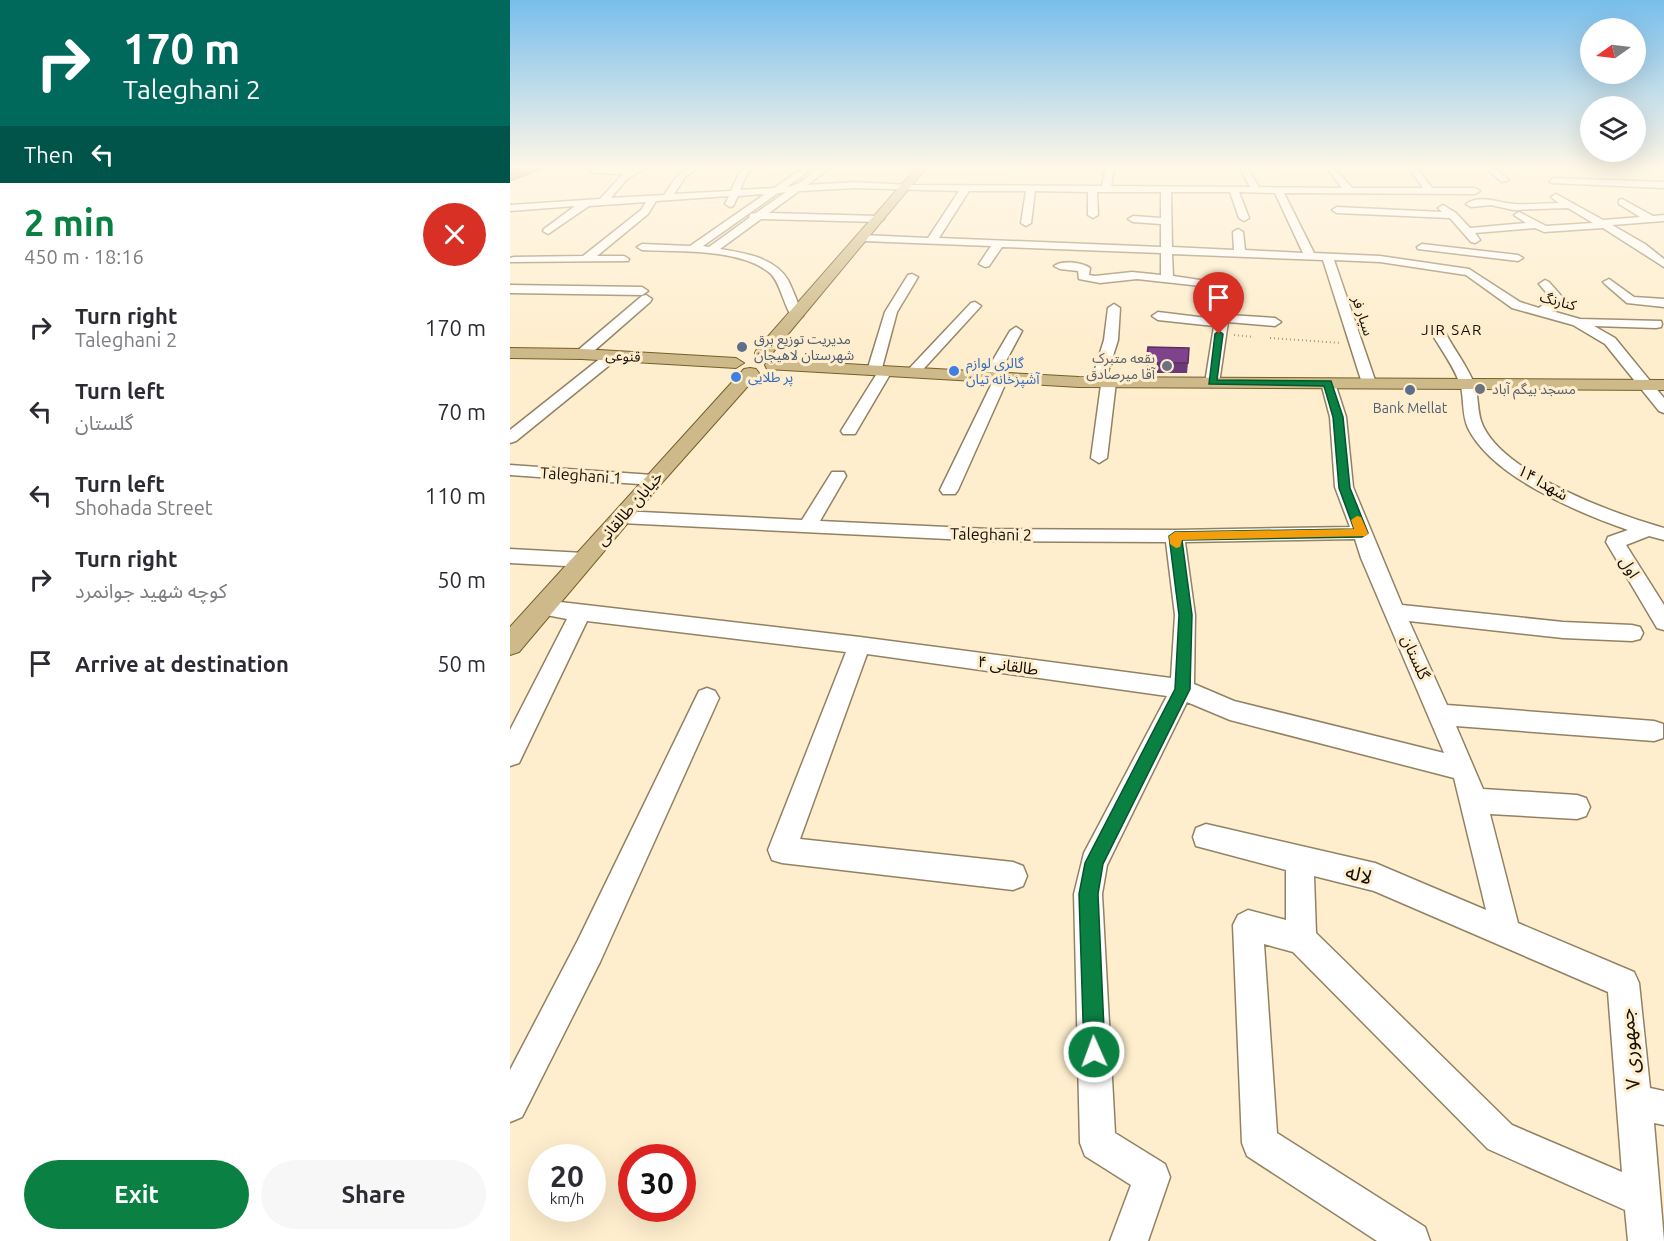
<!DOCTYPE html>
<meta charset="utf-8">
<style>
body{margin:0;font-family:Ubuntu,"Noto Sans Arabic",sans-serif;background:#f7f7f7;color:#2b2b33;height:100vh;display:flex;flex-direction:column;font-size:22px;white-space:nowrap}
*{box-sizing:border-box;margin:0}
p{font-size:20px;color:#7c7c81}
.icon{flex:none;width:33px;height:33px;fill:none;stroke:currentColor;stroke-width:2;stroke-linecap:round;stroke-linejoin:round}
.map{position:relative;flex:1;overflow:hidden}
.drawer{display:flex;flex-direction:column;background:#fff;width:510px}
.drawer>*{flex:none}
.hud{background:#00695c;color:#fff;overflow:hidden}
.needle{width:39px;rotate:256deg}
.tools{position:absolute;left:1070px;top:18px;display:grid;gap:12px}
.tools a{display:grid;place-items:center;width:66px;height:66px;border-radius:50%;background:#fff;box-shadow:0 6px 24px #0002;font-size:30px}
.speed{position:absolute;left:18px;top:1144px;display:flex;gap:12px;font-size:30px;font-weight:700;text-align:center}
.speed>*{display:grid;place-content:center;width:78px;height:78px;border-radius:50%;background:#fff;box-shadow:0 6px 24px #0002;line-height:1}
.speed small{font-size:15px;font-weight:400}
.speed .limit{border:9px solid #d22;background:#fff;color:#111}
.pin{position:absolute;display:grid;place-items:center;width:51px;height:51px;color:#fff;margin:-62px -26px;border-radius:50% 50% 50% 0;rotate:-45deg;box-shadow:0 0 6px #0007}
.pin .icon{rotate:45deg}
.me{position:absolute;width:66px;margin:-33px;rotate:358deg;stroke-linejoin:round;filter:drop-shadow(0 0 4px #0008)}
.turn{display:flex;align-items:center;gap:21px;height:126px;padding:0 24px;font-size:27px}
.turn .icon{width:78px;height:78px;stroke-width:2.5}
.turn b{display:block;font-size:42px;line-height:51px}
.then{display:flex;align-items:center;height:57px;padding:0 24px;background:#0003;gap:12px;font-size:22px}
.round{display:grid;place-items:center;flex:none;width:63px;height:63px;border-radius:32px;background:#f7f7f7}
.headline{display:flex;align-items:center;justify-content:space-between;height:102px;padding:0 24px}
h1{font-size:36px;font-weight:700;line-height:45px;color:#0b8043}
.cta{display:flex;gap:12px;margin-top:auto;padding:12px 24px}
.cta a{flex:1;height:69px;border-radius:36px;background:#0b8043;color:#fff;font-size:24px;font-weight:700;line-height:69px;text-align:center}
.cta a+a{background:#f7f7f7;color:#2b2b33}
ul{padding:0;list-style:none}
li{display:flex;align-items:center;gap:18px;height:84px;padding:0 24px}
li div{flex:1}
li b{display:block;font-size:22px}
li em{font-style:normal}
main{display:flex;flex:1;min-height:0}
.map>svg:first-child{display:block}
</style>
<main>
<section class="drawer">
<div class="hud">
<div class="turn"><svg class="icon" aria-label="right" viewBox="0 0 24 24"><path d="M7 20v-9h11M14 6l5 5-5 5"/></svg><div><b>170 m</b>Taleghani 2</div></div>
<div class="then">Then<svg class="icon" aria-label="left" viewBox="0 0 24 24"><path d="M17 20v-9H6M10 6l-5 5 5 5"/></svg></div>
</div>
<div class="headline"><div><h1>2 min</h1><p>450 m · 18:16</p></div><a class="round" style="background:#d93025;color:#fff"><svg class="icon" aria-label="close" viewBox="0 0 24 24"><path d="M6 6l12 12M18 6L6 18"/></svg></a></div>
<ul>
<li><svg class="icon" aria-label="right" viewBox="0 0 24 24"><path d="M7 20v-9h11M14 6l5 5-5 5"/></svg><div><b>Turn right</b><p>Taleghani 2</p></div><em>170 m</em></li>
<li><svg class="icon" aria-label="left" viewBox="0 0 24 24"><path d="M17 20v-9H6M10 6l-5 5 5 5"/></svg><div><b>Turn left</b><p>گلستان</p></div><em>70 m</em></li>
<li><svg class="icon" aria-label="left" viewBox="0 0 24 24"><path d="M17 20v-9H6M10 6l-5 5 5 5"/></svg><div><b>Turn left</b><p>Shohada Street</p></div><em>110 m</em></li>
<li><svg class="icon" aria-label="right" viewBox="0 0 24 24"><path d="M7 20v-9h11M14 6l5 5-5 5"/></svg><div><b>Turn right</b><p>کوچه شهید جوانمرد</p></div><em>50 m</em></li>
<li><svg class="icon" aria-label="arrive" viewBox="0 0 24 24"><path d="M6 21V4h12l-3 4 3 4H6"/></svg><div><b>Arrive at destination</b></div><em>50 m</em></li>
</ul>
<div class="cta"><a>Exit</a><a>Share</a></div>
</section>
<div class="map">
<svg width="1154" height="1241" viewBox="0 0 1154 1241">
<rect width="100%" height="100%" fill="#feeecd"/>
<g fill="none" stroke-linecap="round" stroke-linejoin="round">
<!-- minor casing -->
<g stroke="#918264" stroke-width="3">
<g id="minor">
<path d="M81,168h55l-19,11 -16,19 53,-3c10,-14 16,-29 34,-27l-12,8 -12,18 57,-3 8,-18 6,-5h9l-7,6 -7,16 34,-2 29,-20h9l-25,19c17,-1 26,-21 43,-19l-23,17 48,-3 55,3 192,1 4,-18h8l-3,18 139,1 -10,-19h8l11,19 83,1 -15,-20h8l17,20h71l-14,-20h8l15,20h43l5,3 -5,3 -191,-1 30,60 66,3 89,13 51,33 19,6 12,-10 -12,-14 6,-4 4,2 14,16 -6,10 -5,3 28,8 81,2 1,3 -1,3 -5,1 -62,-2 21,12 49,60v15l-5,-2 -54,-67 -32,-19 -61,-17 -46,-33 -86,-13 -46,-2 42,123 -7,4 -7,-4 -39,-123 -151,-6 1,22 54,8 5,7 -3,24 46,3 6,4 -6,4 -47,-4 -9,61 -7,4 -7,-4 9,-57 -56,-6 -6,-4 6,-4 57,7 5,-28 -1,-3 -82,-9 -37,4 -21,-4 -1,-8 -18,-2 -6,-3c8,-6 28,-4 36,2l-1,7 6,1 37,-4 29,3v-22l-159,-6 -13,19 -4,1 -6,-3 12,-18 -128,-5 -5,-3 5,-3 65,3 31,-47 -104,-3 -56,3 -30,22 110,3 5,3 -5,3 -118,-3 -41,30c24,4 54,8 68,31 6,12 10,24 15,36l-6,4c-12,-4 -15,-37 -27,-47 -30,-25 -91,-21 -128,-23l-5,-3 5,-3 48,2 75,-52 -27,2 -5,10 -3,1 -5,-3 4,-8 -73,5 -8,13 -51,42h27l5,3 -1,2 -118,1v-4l4,-1 69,-1 58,-46 5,-8 -57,4 -41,28 -5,-3 1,-2 31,-23 -65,5v-6l90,-6 23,-25 -29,-1 -3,-1zM459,191h57l-5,32 5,3 5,-3 4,-32 53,1v23l5,3 5,-3 -1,-23h64v26l-28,-2 -5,3 5,3 28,2v23l-222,-9zM276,192l-30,21 -6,1 -1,4 -40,29 -6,-1 75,-53zM661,192h59l9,26 5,3 5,-3 -10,-26 36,1 28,60 -58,-3 -2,-18 -5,-3 -5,3 1,18 -62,-3z"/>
<polygon points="975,168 984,168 999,180 992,182"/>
<polygon points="1044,178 1154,182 1154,188 1041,183 1040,181"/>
<path d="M1046,194l47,26 37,-3 -21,-13v-4l3,-1 31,17 11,-1v6l-52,4 33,19 19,15v8l-61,-39 -59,4 -9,-4 -60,5 5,7 -5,3 -4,-1 -21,-24 -113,-5 -5,-3 5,-3 105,5 -4,-4 5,-3 13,8 14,15 56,-5 -12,-8 5,-3 27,14 47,-3 -25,-15 -55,2 -22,-5 -20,2 -5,-3c15,-10 32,-1 48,0 15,1 30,-1 45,-1l-8,-6z"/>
<polygon points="912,244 1008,255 1013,258 1008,261 908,249 907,247"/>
<polygon points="402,274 408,277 387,312 372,368 380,368 382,371 345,434 333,434 331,431 366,375 359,374 357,371 375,312 398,275"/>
<polygon points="1099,279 1124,297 1154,299 1154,307 1117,303 1095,284 1093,282"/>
<polygon points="0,285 132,287 138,291 132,295 0,293"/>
<polygon points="136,295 142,299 140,302 77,357 67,357 65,354 67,351 132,296"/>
<polygon points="465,302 471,306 407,376 397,376 395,373 461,303"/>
<polygon points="604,304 610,308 608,340 596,378 604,379 606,382 597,458 589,463 581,458 591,385 583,385 581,382 594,340 598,308"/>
<polygon points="506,327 512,331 489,374 496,375 498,378 448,490 445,494 433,494 430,490 483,381 475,380 473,377 500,331"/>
<path d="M929,330l7,4c9,17 22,33 29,52 4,13 2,28 8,40 23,49 132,88 181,102v12l-15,-4 -23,9 38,60v25l-7,-2 -51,-86 2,-5 20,-7c-49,-17 -136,-53 -160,-102 -6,-13 -4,-28 -7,-41 -6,-19 -19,-36 -29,-53z"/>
<polygon points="102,352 109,356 107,359 6,441 0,443 0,430 97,353"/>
<path d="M818,379l7,4 11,34 7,70 49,118 161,17 69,3 8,2 3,6 -3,6 -8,2 -69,-3 -154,-17 38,84 207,16 9,3v14l-9,3 -198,-15 27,63 94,6 9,3 4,9 -4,9 -9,3 -87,-5 28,109 116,49 5,11 11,105 14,3v34l-10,-2 10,118h-36l-3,-31 -137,-61 -195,-197 -29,-8 13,189 148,94 5,14h-53l-130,-85 -5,-13 -9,-218 5,-10 10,-5 38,10v-50l-90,-24 -3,-9 3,-9 10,-4 169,39 111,47 -32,-132 -224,-58 -43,-18 -80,163 -5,29 13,239 50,31 5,13 -22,64h-38l21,-56 -46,-29 -5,-13 -6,-249 10,-41 83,-157 -300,-42 -67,185 213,23 10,4 4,10 -4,10 -10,4 -231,-27 -10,-3 -4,-10 78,-198 -259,-31 -68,142 -9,3v-36l57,-111 -31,-6 -3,-5 3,-5 7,-3 317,37 311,41 4,-63 -9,-73 -177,-1 -368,-18 -6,-2 -3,-4 3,-4 6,-2 181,9 30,-48h12l2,4 -26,45 169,8 186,1 175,-3 -15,-40 -5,-70 -9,-34zM845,539l6,19 83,195 -210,-52 -40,-17 1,-69 -10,-73zM804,876l60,15 234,101 14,180 -110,-47 -196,-192z"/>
<polygon points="0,465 143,475 149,476 152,480 149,484 143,485 0,475"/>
<polygon points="0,549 74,553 81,555 84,560 81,565 74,567 0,563"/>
<polygon points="197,688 205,691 209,698 90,962 12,1117 0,1122 0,1070 68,940 189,691"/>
</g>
</g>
<!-- major casing -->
<g stroke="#765f28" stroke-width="2">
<g id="major">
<polygon points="406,168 416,168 259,357 247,357 245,353 247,349"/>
<polygon points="0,348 72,349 226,358 234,363 226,368 72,359 0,358"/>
<polygon points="263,360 569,377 1154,380 1154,390 569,387 257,369 255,365 257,361"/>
<polygon points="240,368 246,369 249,373 246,377 150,485 9,652 0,655 0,627 234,369"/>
</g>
</g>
<!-- highway casing -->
<g stroke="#765f28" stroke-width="3">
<polygon id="highway" points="14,168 31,168 0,180 0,172"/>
</g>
<!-- path -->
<g stroke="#a59980" stroke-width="2" stroke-dasharray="1 3" stroke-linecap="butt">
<polyline points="724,335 744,337"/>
<polyline points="760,338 831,343"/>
</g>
<!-- minor -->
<use href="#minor" fill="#fff" fill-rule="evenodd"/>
<!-- major -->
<use href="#major" fill="#cdb989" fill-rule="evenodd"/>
<!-- highway -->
<use href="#highway" fill="#ab8a3b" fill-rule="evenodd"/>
</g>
<!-- wall -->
<polygon fill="#6d3a78" points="638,347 678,363 677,373 636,373"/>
<!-- building -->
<polygon fill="#7f438b" stroke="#592f61" stroke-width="1.5" points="638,347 679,348 678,363 636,363"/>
<!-- sky -->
<linearGradient id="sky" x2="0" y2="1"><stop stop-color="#78beec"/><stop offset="0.49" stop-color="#fff7e8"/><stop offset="1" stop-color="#fff7e8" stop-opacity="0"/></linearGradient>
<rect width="1154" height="341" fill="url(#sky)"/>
<!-- route -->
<polygon fill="#0b8043" stroke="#07532c" stroke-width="1.5" points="709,331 713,334 707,380 821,381 833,417 840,488 858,533 852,537 672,540 682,615 680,689 593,864 588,894 595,1052 592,1060 584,1063 577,1060 574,1052 569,894 575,863 665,689 669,615 659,536 665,532 844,529 829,488 823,417 814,386 699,384 705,334"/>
<!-- slow -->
<polygon fill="#f59e0b" points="847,516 851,517 858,533 856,536 672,540 670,547 666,548 660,544 659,536 665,532 844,529 841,520"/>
<!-- markers -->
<g fill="#5c6f8a" stroke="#feeecd" stroke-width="2">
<circle cx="232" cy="347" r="6"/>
<circle cx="900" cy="390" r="6"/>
</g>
<g fill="#6b7280" stroke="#feeecd" stroke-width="2">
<circle cx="657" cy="366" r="6"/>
<circle cx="970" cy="389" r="6"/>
</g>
<g fill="#3f7fe0" stroke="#feeecd" stroke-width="2">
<circle cx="444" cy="371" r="6"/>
<circle cx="226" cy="377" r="6"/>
</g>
<g text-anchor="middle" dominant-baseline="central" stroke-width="6" stroke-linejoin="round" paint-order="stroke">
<!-- far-street labels -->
<g font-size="14" fill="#150f05" stroke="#feeecd">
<text transform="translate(1048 301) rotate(15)">کنارنگ</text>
<text transform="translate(853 316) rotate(72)">سیار فر</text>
<text transform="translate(113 356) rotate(3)">قنوعی</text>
</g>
<!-- far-service labels -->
<g font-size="14" fill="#4e5e75" stroke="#feeecd" text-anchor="start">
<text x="244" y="339">مدیریت توزیع برق<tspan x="244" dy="16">شهرستان لاهیجان</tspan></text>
<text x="900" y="408" text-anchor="middle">Bank Mellat</text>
</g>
<!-- far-worship labels -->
<g font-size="14" fill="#5b616d" stroke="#feeecd" text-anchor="end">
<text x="645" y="358">بقعه متبرک<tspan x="645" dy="16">آقا میرصادق</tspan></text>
<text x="982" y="389" text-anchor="start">مسجد بیگم آباد</text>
</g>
<!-- far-shop labels -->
<g font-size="14" fill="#366cbe" stroke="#feeecd" text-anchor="start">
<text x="456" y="363">گالری لوازم<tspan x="456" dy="16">آشپزخانه تیان</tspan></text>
<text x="238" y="377">پر طلایی</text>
</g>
<!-- far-neighbourhood labels -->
<g font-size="15" letter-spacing="1.5" fill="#150f05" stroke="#feeecd">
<text x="942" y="329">JIR SAR</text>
</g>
<!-- street labels -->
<g font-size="16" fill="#150f05" stroke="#feeecd">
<text transform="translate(71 475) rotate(4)">Taleghani 1</text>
<text transform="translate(1033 482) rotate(30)">شهدا ۱۴</text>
<text transform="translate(119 508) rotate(-49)">خیابان طالقانی</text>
<text transform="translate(481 534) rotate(1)">Taleghani 2</text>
<text transform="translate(1120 567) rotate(58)">اول</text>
<text transform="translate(906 657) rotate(66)">گلستان</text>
<text transform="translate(498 665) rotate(8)">طالقانی ۴</text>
</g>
<!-- near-street labels -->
<g font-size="20" fill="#150f05" stroke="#feeecd">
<text transform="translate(849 874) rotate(15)">لاله</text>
<text transform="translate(1119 1049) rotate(-95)">جمهوری ۷</text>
</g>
</g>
</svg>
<div class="tools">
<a><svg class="needle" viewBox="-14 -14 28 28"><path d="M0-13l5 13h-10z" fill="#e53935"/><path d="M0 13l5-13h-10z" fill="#7c7c81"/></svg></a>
<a><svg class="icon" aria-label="layers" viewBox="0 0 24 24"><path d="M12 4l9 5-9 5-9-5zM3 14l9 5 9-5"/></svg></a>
</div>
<div class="speed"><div>20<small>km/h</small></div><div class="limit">30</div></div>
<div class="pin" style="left:709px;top:334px;background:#d93025"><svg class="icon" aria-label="arrive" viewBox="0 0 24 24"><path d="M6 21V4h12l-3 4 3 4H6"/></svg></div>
<svg class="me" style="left:584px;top:1052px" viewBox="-20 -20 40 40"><circle r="17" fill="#0b8043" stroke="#fff" stroke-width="3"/><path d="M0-11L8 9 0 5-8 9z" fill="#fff"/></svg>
</div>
</main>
